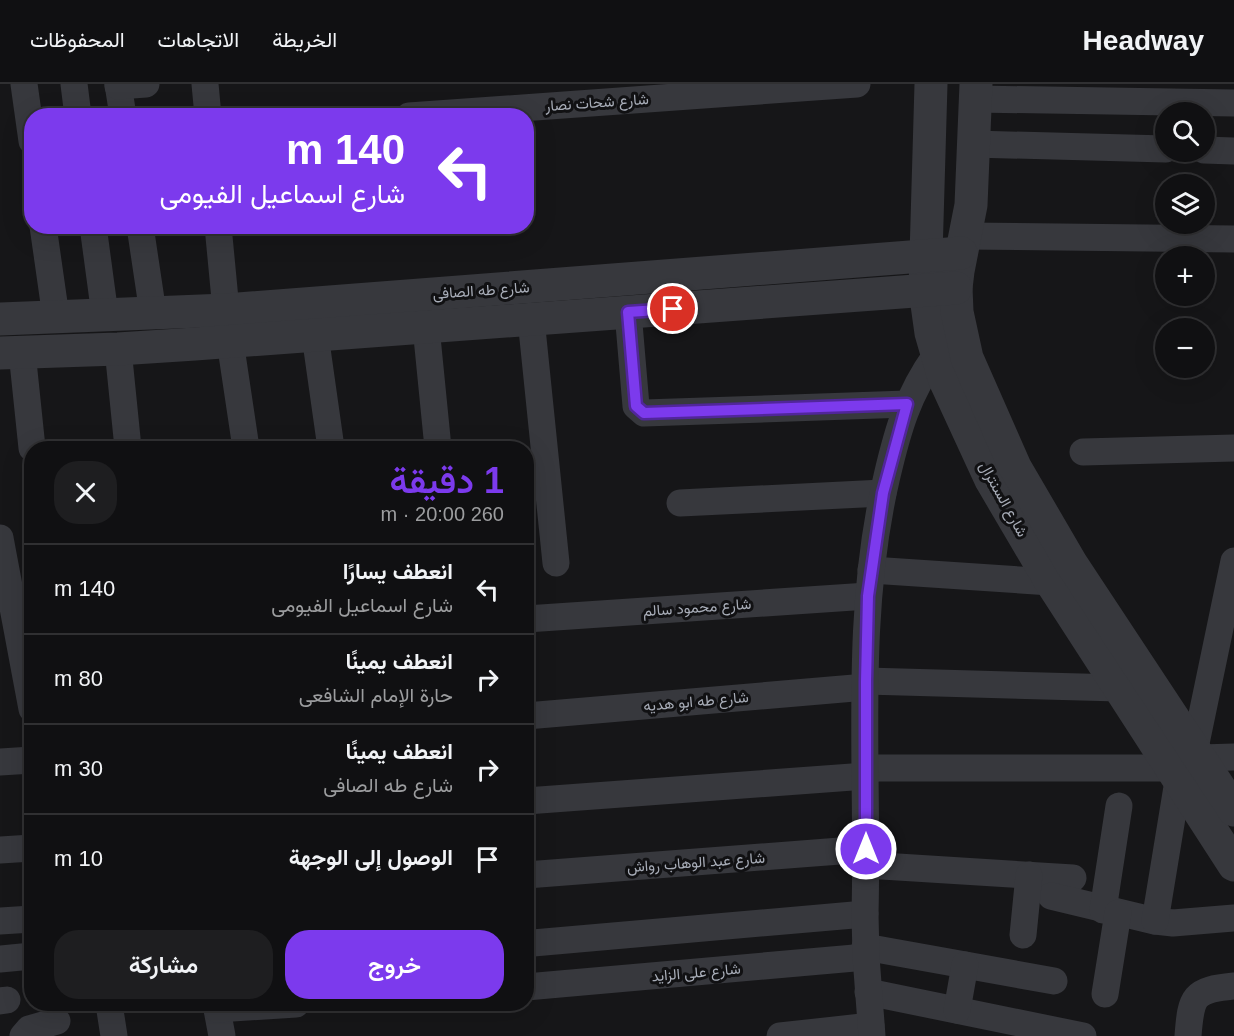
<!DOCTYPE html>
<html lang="ar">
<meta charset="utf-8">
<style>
body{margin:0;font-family:Arial,Vazirmatn,sans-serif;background:#1e1e20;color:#f1f3f6;direction:rtl;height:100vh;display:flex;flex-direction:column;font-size:22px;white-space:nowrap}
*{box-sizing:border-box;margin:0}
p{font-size:20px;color:#9c9d9f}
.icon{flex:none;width:33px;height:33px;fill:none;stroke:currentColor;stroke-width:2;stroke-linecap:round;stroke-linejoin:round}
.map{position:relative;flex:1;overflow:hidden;direction:ltr}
.drawer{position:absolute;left:24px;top:357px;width:510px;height:570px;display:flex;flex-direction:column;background:#101012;border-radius:24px;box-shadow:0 6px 24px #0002,0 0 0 2px #303032;direction:rtl}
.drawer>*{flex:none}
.hud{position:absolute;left:24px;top:24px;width:510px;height:126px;border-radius:24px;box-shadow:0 6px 24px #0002,0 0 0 2px #303032;direction:rtl;background:#7c3aed;color:#fff;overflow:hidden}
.tools{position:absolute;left:1155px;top:18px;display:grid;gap:12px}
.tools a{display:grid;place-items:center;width:60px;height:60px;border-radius:50%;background:#101012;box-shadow:0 6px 24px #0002,0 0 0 2px #303032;font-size:30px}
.pin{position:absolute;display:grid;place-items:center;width:51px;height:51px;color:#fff;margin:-26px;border:3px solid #fff;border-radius:50%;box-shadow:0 2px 6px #0007}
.me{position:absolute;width:66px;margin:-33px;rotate:0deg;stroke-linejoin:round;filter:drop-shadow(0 0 4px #0008)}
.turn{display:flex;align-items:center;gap:21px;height:126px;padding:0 30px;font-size:27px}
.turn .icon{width:78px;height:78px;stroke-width:2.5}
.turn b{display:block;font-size:42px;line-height:51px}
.round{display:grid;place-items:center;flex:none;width:63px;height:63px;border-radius:24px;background:#1e1e20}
.headline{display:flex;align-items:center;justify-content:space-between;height:102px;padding:0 30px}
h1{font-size:36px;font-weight:600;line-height:45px;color:#7c3aed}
.primary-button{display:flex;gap:12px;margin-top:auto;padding:12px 30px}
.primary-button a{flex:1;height:69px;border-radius:24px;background:#7c3aed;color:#fff;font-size:24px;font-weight:600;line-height:69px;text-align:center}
.primary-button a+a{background:#1e1e20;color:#f1f3f6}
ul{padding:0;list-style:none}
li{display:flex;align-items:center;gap:18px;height:90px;padding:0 30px;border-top:2px solid #303032}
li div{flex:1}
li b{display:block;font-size:22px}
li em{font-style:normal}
header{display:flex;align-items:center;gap:36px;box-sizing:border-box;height:84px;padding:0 30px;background:#101012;border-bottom:2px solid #303032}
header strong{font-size:28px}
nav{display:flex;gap:33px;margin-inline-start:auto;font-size:21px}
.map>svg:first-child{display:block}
</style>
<header>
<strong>Headway</strong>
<nav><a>الخريطة</a><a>الاتجاهات</a><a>المحفوظات</a></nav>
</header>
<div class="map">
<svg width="1234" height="952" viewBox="0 0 1234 952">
<rect width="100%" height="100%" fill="#161618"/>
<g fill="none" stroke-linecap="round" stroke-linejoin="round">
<!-- minor -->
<g stroke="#37383d" stroke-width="27">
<polyline points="24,0 32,57"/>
<polyline points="74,0 78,32"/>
<polyline points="118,0 123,32"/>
<polyline points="205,0 208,32"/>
<polyline points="118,2 146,0"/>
<polyline points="976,15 1234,19"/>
<polyline points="409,32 857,0"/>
<polyline points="973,60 1166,65"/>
<polyline points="1204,66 1234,67"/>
<polyline points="43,142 56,233"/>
<polyline points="93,142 105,231"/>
<polyline points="140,142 153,229"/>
<polyline points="218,142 226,226"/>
<polyline points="966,152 1234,155"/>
<polyline points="628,228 636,322 644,329 907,320"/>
<polyline points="531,235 556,479"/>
<polyline points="426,243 438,364"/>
<polyline points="315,251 331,364"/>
<polyline points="230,257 246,364"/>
<polyline points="118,265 128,364"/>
<polyline points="22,268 32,364"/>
<polyline points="1083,368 1234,364"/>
<polyline points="680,419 883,409"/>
<polyline points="0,454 32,625"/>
<polyline points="871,486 1051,498"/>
<polyline points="526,535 868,512"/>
<polyline points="866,597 1119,604"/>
<polyline points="526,632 866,603"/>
<polyline points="1195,664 1234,477"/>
<polyline points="1201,674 1234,673"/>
<polyline points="0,678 32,676"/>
<polyline points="866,684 1170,684"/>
<polyline points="526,717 866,692"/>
<polyline points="0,766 32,764"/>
<polyline points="866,781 1073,794"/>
<polyline points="526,791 866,765"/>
<polyline points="1051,812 1155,837 1173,839 1234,834"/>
<polyline points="1103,826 1119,722"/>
<polyline points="0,837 32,835"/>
<polyline points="1155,837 1178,697"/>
<polyline points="1023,851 1029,791"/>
<polyline points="533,859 865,830"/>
<polyline points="865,863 1054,897"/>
<polyline points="0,875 32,872"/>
<polyline points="526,903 866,873"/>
<polyline points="868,908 1083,952"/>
<polyline points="1105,910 1118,829"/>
<polyline points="0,917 7,916"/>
<polyline points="109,920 114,952"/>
<polyline points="216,920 222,952"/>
<polyline points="217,925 296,920"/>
<polyline points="957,926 965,881"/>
<polyline points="23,952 29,945 57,937"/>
<polyline points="780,952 871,942"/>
<path d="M872,952l-6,-79 -1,-43c4,-146 -12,-295 22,-438 11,-47 21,-82 49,-121"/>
<path d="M1188,952c3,-40 5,-46 46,-50"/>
</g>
<!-- tertiary -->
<g stroke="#37383d" stroke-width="33">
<polyline points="931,0 925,206 931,249 944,294 991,396 1051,498 1234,781"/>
<polyline points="976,0 971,121 958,187 956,204 957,228 967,274 1015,383 1071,479 1234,726"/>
<polyline points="0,235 226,226 961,169"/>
<polyline points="0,269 118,265 195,260 956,204"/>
</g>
</g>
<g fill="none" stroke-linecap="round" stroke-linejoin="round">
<!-- route casing -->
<g stroke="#51269a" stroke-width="15">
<polyline id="route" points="673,225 628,228 636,322 644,329 907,320 883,409 868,512 866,597 866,765"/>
</g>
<!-- route -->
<use href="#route" stroke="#7c3aed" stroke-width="10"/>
</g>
<g text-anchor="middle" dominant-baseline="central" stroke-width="6" stroke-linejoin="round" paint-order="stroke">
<!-- street labels -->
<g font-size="15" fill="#a8adb8" stroke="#111113">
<text transform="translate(597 18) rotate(-4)">شارع شحات نصار</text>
<text transform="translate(481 206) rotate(-4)">شارع طه الصافى</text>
<text transform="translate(1004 415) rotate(61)">شارع السنترال</text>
<text transform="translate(697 523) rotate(-4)">شارع محمود سالم</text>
<text transform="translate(696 617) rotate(-5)">شارع طه ابو هديه</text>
<text transform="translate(696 778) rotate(-4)">شارع عبد الوهاب رواش</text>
<text transform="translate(696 888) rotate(-5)">شارع على الزايد</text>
</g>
</g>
</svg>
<div class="tools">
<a><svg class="icon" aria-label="search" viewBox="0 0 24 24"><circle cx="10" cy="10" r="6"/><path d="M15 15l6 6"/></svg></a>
<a><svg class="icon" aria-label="layers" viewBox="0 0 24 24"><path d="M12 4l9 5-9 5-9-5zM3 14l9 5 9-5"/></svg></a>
<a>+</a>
<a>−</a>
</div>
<div class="pin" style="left:673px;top:225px;background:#d93025"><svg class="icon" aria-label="arrive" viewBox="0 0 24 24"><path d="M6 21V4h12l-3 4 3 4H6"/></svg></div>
<svg class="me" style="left:866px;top:765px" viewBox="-20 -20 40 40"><circle r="17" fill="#7c3aed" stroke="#fff" stroke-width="3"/><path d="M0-11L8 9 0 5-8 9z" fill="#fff"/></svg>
<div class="hud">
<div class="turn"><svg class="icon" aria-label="left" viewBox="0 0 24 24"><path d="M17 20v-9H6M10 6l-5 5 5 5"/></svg><div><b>140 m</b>شارع اسماعيل الفيومى</div></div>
</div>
<section class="drawer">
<div class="headline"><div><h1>1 دقيقة</h1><p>260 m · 20:00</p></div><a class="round"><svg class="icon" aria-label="close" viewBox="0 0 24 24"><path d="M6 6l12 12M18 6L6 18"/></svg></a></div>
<ul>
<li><svg class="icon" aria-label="left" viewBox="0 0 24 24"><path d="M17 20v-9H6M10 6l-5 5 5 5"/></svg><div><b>انعطف يسارًا</b><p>شارع اسماعيل الفيومى</p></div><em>140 m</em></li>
<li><svg class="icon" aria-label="right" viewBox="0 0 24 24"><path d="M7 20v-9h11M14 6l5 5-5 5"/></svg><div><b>انعطف يمينًا</b><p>حارة الإمام الشافعى</p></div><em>80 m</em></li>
<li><svg class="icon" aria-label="right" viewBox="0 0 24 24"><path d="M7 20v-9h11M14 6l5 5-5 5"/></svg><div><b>انعطف يمينًا</b><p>شارع طه الصافى</p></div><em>30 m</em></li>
<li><svg class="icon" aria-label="arrive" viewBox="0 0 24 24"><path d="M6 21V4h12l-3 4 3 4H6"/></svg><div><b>الوصول إلى الوجهة</b></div><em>10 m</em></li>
</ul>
<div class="primary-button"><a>خروج</a><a>مشاركة</a></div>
</section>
</div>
